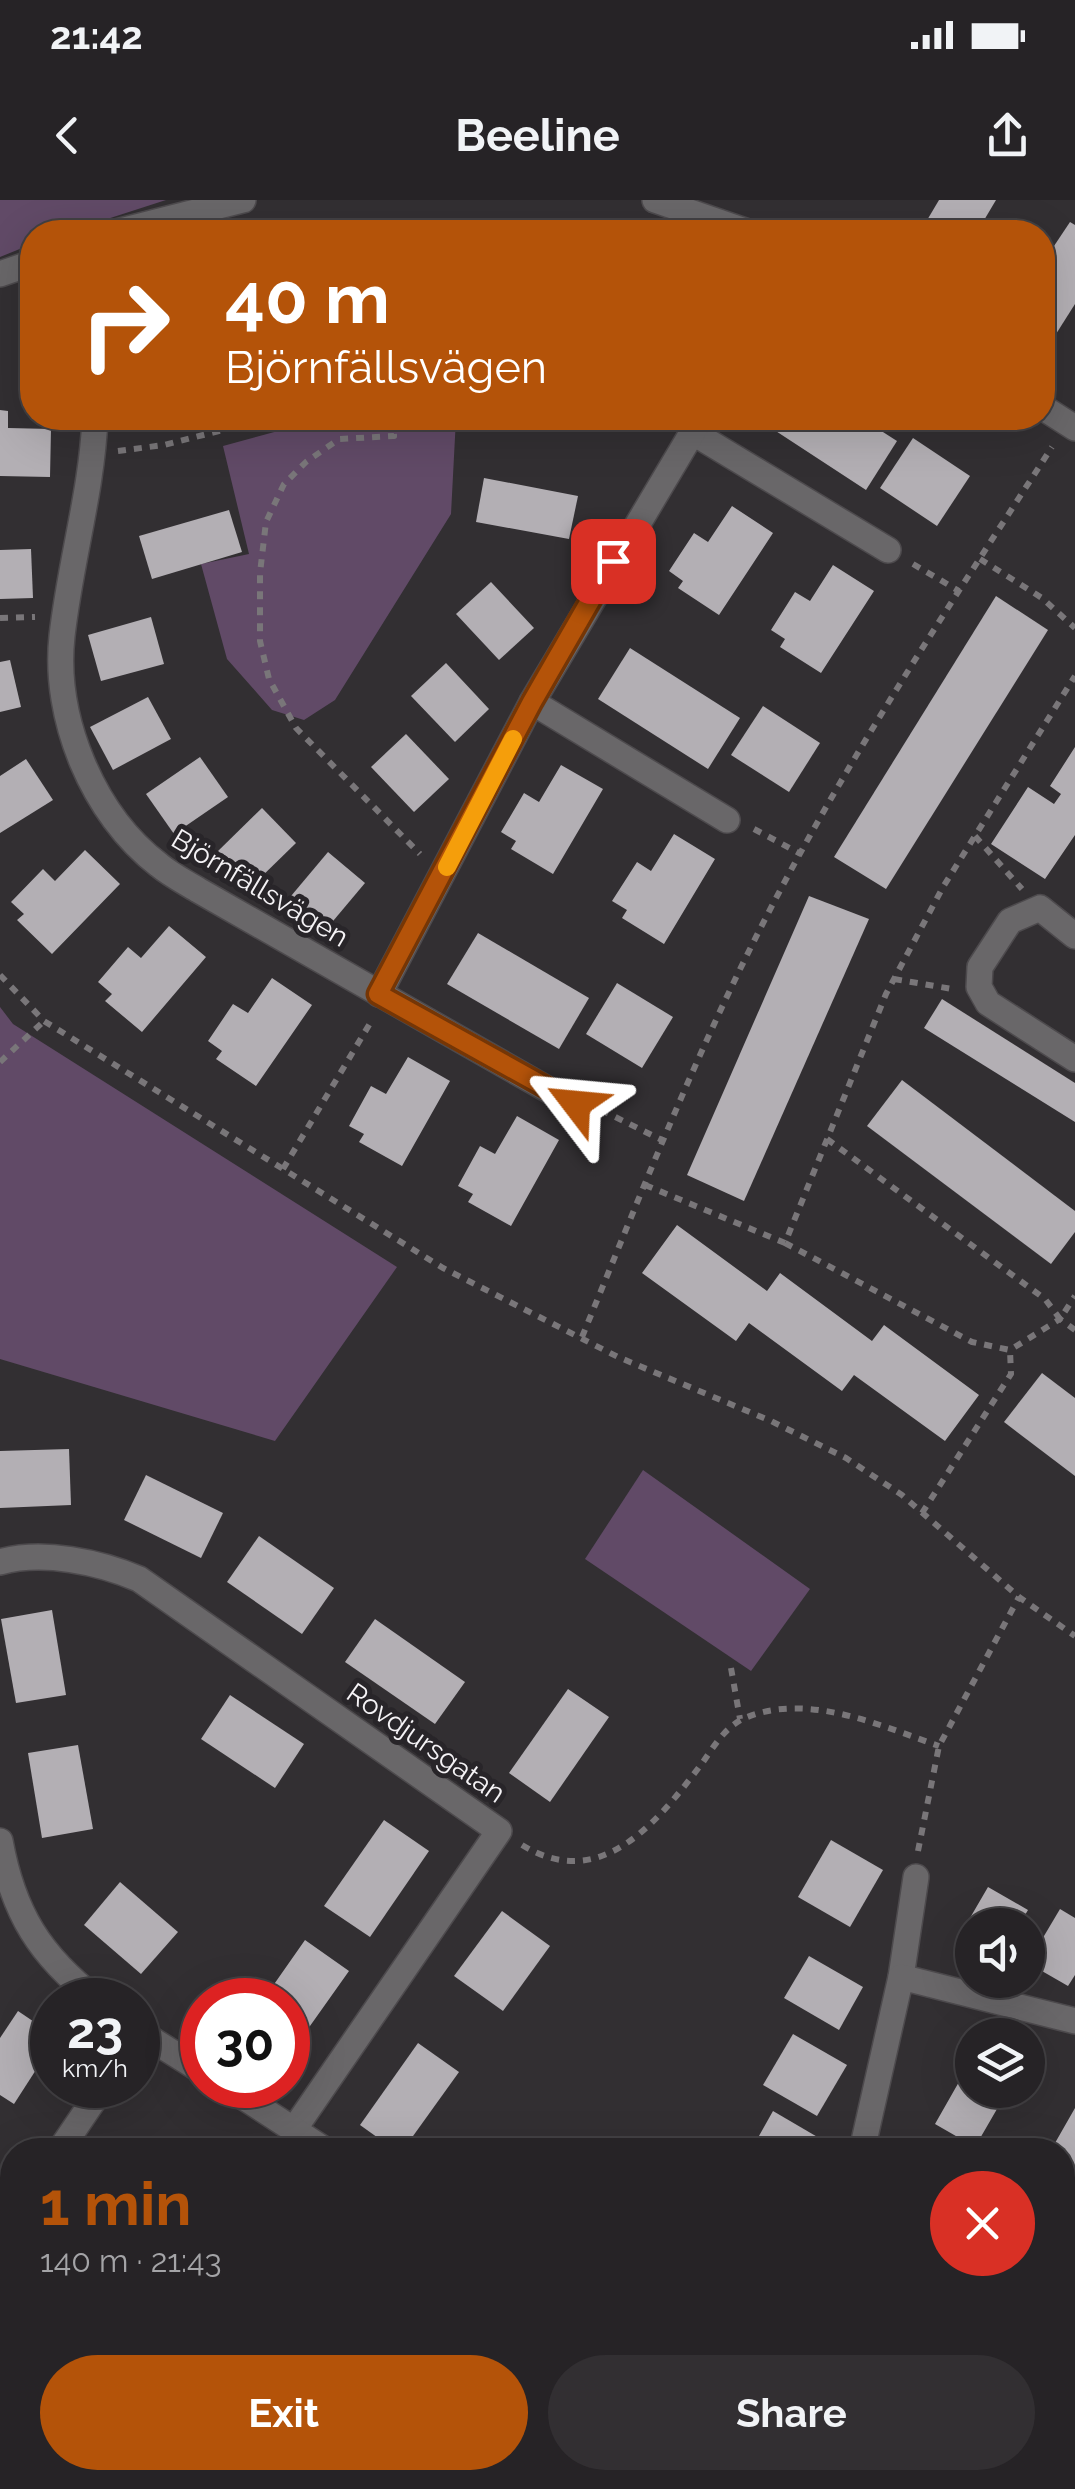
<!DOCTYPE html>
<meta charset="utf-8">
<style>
body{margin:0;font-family:Raleway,sans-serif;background:#322f32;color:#f1f3f6;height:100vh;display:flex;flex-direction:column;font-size:38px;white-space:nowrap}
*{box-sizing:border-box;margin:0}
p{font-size:32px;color:#a4a4a7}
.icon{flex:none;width:55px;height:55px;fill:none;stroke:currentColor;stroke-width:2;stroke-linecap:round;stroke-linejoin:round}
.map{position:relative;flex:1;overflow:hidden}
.details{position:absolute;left:0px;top:1938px;width:1075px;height:352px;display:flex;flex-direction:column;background:#262326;border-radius:40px 40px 0 0;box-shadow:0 10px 40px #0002,0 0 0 2px #424043}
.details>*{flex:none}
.hud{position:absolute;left:20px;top:20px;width:1035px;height:210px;border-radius:40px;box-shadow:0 10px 40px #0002,0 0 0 2px #424043;background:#b45309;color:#fff;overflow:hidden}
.buttons{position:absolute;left:955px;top:1708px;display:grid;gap:20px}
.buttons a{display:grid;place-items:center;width:90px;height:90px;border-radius:50%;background:#262326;box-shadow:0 10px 40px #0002,0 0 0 2px #424043;font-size:50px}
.speed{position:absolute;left:30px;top:1778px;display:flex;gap:20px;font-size:50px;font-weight:700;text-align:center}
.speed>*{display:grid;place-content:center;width:130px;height:130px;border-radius:50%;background:#262326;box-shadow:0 10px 40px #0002,0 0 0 2px #424043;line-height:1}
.speed small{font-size:25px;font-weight:400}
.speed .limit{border:15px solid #d22;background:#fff;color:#111}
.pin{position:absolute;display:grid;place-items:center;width:85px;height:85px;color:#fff;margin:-42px;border-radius:20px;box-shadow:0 5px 15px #0006}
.me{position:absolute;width:110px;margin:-55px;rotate:299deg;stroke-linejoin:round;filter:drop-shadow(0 0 8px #0008)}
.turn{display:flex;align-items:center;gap:35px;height:210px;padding:0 40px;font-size:45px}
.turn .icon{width:130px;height:130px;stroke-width:2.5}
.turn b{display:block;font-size:70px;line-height:85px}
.round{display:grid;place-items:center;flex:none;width:105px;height:105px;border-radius:52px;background:#322f32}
.head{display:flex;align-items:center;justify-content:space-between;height:170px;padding:0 40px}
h1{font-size:60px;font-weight:700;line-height:75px;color:#b45309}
.action{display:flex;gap:20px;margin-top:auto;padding:20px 40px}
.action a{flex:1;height:115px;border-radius:60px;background:#b45309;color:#fff;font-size:40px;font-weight:700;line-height:115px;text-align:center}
.action a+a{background:#322f32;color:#f1f3f6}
.status{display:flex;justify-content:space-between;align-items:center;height:70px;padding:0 50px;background:#262326;direction:ltr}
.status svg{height:28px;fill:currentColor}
header{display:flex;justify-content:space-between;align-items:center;height:130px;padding:0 40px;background:#262326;font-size:45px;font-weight:700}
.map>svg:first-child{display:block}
</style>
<div class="status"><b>21:42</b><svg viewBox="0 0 49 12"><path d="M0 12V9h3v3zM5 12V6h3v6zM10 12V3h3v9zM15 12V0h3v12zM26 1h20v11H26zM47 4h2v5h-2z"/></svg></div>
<header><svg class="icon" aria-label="back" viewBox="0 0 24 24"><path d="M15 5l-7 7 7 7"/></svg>Beeline<svg class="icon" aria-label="share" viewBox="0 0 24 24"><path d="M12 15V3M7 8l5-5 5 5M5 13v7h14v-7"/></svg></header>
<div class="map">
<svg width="1075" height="2289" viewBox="0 0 1075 2289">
<rect width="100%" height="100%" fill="#322f32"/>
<!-- green -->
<g fill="#614a67">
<polygon points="0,0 166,0 67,32 32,32 32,44 0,57"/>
<polygon points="326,218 456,218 451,314 335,500 304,520 272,510 227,459 201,364 249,354 223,246"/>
<polygon points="0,807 13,824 397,1067 275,1241 0,1159"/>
<polygon points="643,1270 810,1389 751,1471 585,1359"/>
</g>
<!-- building -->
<g fill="#b3afb4">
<polygon points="939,0 996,0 977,32 920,32"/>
<polygon points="1070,22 1075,25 1075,104 1056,134 1042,125 1042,64"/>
<polygon points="0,210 8,211 8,228 51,229 50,277 0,276"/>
<polygon points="756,218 861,218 897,241 866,290"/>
<polygon points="913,238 970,276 937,326 880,288"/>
<polygon points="484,278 578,296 569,339 476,322"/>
<polygon points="732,306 773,333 719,415 678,388 683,381 669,371 694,333 708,342"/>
<polygon points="229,310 242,352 152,379 139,336"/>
<polygon points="31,349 33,398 0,399 0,350"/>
<polygon points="833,365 874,391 821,473 780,447 785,439 771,430 795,392 810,401"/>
<polygon points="491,382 534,428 499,460 456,414"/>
<polygon points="996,396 1048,430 886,689 834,657"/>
<polygon points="151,417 164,464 101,481 88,435"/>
<polygon points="630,448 740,518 708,569 598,499"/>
<polygon points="10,460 21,507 0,512 0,462"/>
<polygon points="446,463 489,509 455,542 411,496"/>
<polygon points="148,497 171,539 113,570 90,527"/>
<polygon points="763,506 820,543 789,592 731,555"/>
<polygon points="406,534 449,579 414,612 371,567"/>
<polygon points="1075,547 1075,635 1045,679 991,644 1028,587 1054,604 1061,594 1050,586"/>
<polygon points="200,557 228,597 174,634 146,594"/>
<polygon points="26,559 53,600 0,633 0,576"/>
<polygon points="561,565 603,589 553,674 511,649 516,641 501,632 524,593 539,602"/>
<polygon points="262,608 296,643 249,689 215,654"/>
<polygon points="674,634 715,659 664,744 622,718 627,710 612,701 637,662 651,671"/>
<polygon points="85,650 120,684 52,754 17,720 24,714 11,702 43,669 55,681"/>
<polygon points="328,652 365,683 323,733 286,702"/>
<polygon points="809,696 869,719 744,1001 687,975"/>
<polygon points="169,726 206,757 142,832 105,801 112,794 98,782 128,747 141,758"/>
<polygon points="478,733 589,798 559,849 447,784"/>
<polygon points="272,778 312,805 256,886 216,859 222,851 208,841 233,804 248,813"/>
<polygon points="617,783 673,817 642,868 586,834"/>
<polygon points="942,799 1075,883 1075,922 924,828"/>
<polygon points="408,857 450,881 402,966 359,942 364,934 349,926 371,886 386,894"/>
<polygon points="902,880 1075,1011 1075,1032 1051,1064 867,926"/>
<polygon points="517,916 559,940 511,1026 468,1002 473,994 458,986 480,946 495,954"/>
<polygon points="677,1025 767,1091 780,1073 872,1141 884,1125 979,1195 945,1241 854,1175 842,1191 749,1123 736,1141 642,1073"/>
<polygon points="1042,1173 1075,1198 1075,1276 1004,1222"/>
<polygon points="69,1249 71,1305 0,1308 0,1251"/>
<polygon points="146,1275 223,1313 201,1358 124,1320"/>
<polygon points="259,1336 334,1388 302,1434 227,1382"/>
<polygon points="52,1410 66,1495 16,1503 1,1419"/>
<polygon points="375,1419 465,1482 435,1524 345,1462"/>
<polygon points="568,1489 609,1517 550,1602 509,1573"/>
<polygon points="230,1495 304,1544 275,1588 201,1539"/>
<polygon points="78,1545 93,1629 42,1638 28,1553"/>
<polygon points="384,1620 429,1651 370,1737 324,1706"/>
<polygon points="831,1640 883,1670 850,1727 798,1697"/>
<polygon points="120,1682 178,1732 141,1774 84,1725"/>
<polygon points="988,1687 1028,1710 1019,1725 972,1725 972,1751 956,1742"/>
<polygon points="1060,1709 1075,1718 1075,1775 1068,1786 1028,1763"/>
<polygon points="502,1711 550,1746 503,1811 454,1776"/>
<polygon points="305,1740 349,1771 288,1857 288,1800 263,1800"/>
<polygon points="809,1756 863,1787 839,1830 784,1798"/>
<polygon points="18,1811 52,1834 52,1845 14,1904 0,1895 0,1838"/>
<polygon points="793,1834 847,1865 817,1916 763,1885"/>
<polygon points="418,1843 459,1872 403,1950 395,1950 360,1925"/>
<polygon points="972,1859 972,1890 1008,1890 975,1947 935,1924"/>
<polygon points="1075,1908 1075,1972 1062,1965 1062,1950 1051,1950"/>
<polygon points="773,1911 826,1942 821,1950 751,1950"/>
<polygon points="1062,2079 1075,2082 1075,2095 1064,2136"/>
<polygon points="0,2226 12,2252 12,2264 0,2270"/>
<polygon points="1075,2277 1075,2289 1040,2289 1049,2278 1056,2278 1068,2286"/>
<polygon points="122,2278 178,2278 160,2289 129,2289"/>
<polygon points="365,2278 424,2278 416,2289 357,2289"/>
<polygon points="572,2278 628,2278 645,2289 565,2289"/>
<polygon points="930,2278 989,2278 980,2289 935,2289 926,2282"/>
</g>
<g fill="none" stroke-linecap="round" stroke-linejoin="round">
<!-- street casing -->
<g stroke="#4d4a4d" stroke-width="28">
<g id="street">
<polyline points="655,0 748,32"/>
<polyline points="116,32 243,0"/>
<polyline points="0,74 32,63"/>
<polyline points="1042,207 1075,228"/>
<path d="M95,218c-3,73 -25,145 -33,218 -9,82 31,179 97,229 12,10 26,17 39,25l377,215"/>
<polyline points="692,232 888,350"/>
<polyline points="532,502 727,620"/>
<polyline points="1075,736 1040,708 1010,721 980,767 979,787 988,803 1075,859"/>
<polyline points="379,794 532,502 701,218"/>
<path d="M0,1362c43,-12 99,0 139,17l360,252 -204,297"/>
<path d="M0,1641c13,72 40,115 97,159"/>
<polyline points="901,1777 916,1677"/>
<polyline points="138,1831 202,1871"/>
<polyline points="225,1885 325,1950"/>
<polyline points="60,1950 104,1885"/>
<polyline points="862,1950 901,1777 1075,1821"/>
<polyline points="1062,2194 1075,2199"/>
<polyline points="73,2278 79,2289"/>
<polyline points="471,2289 479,2278"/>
<polyline points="722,2289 728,2278"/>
</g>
</g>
<!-- path -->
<g stroke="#797679" stroke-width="6" stroke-dasharray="8 8" stroke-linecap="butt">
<polyline points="393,218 394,236 339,239 306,262 284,284 266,322 260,373 260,441 269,479 296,528 420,654"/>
<polyline points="592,218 665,228"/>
<polyline points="118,251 164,245 270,218"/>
<polyline points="980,359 1042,398 1075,428"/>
<polyline points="913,364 959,391"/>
<polyline points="0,418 35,417"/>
<polyline points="754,629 801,654"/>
<polyline points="975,636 1022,689"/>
<polyline points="0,775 44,821 443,1068 618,1157 771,1221 846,1258 902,1295 1019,1397 1075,1436"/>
<polyline points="894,779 952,789"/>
<polyline points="0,862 44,821"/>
<polyline points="601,910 664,941"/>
<polyline points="827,939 1045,1099 1060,1119 1075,1096"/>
<polyline points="283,969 372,820"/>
<polyline points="645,985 785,1043 886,794 943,687 1075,476"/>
<polyline points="785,1043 972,1142 1010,1150 1060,1119 1075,1130"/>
<path d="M582,1137c54,-131 106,-264 169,-390 87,-175 195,-336 301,-500"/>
<polyline points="922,1313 1011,1174 1010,1150"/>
<polyline points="731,1468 740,1519"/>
<path d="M522,1645c80,49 137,-25 181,-83 11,-16 23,-36 42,-44 62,-26 134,7 194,28"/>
<polyline points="918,1651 939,1546 1019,1397"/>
<polyline points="798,2278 819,2289"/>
</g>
<!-- street -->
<use href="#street" stroke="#696769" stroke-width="25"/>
</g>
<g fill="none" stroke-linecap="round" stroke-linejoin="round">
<!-- route casing -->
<g stroke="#753606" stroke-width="25">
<polyline id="route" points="576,904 378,794 532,502 613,361"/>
</g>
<!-- route -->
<use href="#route" stroke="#b45309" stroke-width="18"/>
<!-- slow -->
<polyline stroke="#f59e0b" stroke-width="18" points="447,667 513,539"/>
</g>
<g text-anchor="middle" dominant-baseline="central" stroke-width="10" stroke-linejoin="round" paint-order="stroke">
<!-- street labels -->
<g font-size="28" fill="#f5f3f6" stroke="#282529">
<text transform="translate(260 688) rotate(31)">Björnfällsvägen</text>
<text transform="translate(426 1543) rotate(35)">Rovdjursgatan</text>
</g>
</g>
</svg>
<div class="buttons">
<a><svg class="icon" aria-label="sound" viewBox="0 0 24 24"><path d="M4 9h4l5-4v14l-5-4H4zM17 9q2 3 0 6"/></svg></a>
<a><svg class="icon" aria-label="layers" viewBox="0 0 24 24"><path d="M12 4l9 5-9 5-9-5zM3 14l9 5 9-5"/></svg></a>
</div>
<div class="speed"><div>23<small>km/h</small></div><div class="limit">30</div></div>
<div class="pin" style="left:613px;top:361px;background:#d93025"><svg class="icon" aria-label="arrive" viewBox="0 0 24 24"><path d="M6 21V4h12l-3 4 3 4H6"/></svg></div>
<svg class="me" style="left:576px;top:904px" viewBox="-20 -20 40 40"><path d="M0-17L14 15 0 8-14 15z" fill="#b45309" stroke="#fff" stroke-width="4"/></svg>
<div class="hud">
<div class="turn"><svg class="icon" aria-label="right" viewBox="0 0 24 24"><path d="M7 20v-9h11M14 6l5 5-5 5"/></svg><div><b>40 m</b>Björnfällsvägen</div></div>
</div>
<section class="details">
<div class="head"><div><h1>1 min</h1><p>140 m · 21:43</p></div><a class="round" style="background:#d93025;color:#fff"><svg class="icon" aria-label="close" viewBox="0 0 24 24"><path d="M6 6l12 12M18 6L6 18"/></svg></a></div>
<div class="action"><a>Exit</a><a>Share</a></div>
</section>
</div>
